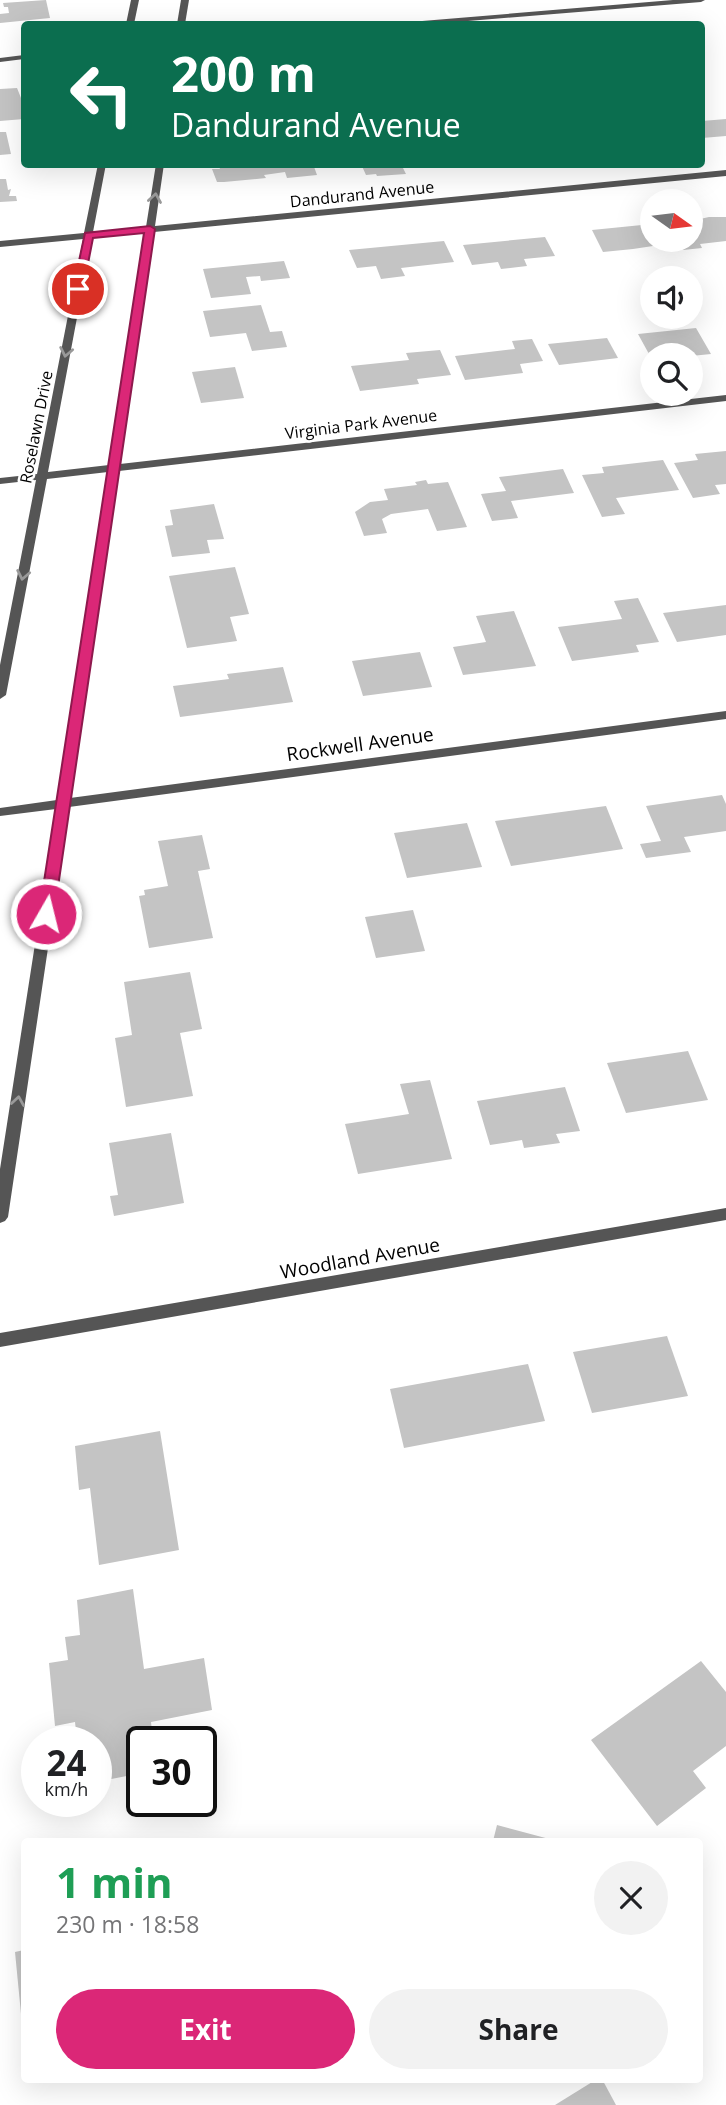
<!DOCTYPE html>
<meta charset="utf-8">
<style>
body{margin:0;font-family:"Open Sans",sans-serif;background:#f2f2f2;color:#202124;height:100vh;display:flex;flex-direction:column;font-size:26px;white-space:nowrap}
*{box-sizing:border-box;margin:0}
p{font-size:23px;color:#757577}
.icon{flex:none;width:38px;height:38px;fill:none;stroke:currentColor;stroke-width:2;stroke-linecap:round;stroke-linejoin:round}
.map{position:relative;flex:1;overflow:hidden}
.panel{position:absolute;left:21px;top:1838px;width:682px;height:245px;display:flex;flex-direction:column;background:#fff;border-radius:7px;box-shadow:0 7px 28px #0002}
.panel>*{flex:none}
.top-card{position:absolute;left:21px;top:21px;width:684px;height:147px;border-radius:7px;box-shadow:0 7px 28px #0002;background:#0b6e4f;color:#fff;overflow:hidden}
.needle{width:46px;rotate:104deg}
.controls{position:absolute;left:640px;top:189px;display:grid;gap:14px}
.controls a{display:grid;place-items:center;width:63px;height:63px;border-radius:50%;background:#fff;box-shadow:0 7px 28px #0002;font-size:35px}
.speed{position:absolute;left:21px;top:1726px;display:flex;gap:14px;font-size:35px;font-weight:700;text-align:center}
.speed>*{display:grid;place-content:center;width:91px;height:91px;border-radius:50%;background:#fff;box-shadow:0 7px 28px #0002;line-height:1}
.speed small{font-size:18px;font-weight:400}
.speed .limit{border:4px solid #111;border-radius:10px;background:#fff;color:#111}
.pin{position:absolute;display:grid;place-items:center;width:60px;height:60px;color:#fff;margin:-30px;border:4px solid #fff;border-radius:50%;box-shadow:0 2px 7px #0007}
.me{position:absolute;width:77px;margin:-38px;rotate:8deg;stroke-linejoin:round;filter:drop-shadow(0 0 5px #0008)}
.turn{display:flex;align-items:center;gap:24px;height:147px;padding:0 35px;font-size:32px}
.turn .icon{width:91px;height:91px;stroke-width:2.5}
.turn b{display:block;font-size:49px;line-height:60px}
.round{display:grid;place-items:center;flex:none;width:74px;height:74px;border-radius:37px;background:#f2f2f2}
.headline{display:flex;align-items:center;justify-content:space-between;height:119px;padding:0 35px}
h1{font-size:42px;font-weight:700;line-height:52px;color:#1e9e55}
.primary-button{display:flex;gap:14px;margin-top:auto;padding:14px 35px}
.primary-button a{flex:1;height:80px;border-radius:42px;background:#db2777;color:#fff;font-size:28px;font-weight:700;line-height:80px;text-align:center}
.primary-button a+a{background:#f2f2f2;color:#202124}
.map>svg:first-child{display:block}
</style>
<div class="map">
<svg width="726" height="2105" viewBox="0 0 726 2105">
<rect width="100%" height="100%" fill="#fff"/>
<!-- building -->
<g fill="#c4c4c4">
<polygon points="46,0 50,18 0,23 0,14 9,13 8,7 4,7 3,3"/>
<polygon points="17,88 21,98 24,98 24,119 0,121 0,89"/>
<polygon points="726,119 726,136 702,138 702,121"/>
<polygon points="0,132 6,132 11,154 0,155"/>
<polygon points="218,164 261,167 313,164 317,175 287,178 285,172 264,175 266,178 224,182 217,182 212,169 220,169"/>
<polygon points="361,164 421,164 421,166 403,168 406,174 377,176 376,174 366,175"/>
<polygon points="0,179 6,179 8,190 11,189 9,196 16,196 17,201 0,202"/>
<polygon points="709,217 726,217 726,241 700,244 702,248 683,250 679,243 664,244 662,240 691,240 691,221"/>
<polygon points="642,225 653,246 633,249 603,252 592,230"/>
<polygon points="545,237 555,256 524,259 527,266 501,269 498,262 472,265 463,245"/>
<polygon points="444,241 454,262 401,268 405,276 381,279 376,266 357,268 349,250"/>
<polygon points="284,261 290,278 261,281 260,276 246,277 251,294 211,298 203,269"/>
<polygon points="261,305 270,332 282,331 287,347 252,351 246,333 210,337 203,311"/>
<polygon points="696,328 711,354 691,356 682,355 680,351 649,354 638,334"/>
<polygon points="607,338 618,358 559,365 548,344"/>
<polygon points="532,339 543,361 520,364 523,373 465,380 455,356 515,349 512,341"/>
<polygon points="440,350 451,375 417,379 419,384 360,391 351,366 409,360 406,353"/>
<polygon points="235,367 244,398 201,403 192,372"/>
<polygon points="726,451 726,484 715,485 720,494 693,498 674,463 698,460 695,454"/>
<polygon points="663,460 679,490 616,498 625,514 602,517 582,475 604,473 602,467"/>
<polygon points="563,469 574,493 511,501 518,518 492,521 481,494 506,491 499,477"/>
<polygon points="426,480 428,484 448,482 467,527 437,531 428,509 391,514 382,519 387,533 364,536 355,512 370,502 388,500 384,489 417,485 415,482"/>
<polygon points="214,504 224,539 207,540 210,553 172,557 165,526 173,525 170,510"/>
<polygon points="235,567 249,614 230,617 237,641 187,648 169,576"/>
<polygon points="638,598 659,642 636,645 639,652 572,661 558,627 622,619 614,601"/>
<polygon points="726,605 726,635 677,642 663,613"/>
<polygon points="514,611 536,666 463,675 453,647 486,642 476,616"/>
<polygon points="420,652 432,687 363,696 352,661"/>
<polygon points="283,667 293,702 180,717 173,686 229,679 227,674"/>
<polygon points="722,795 726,804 726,831 684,837 691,852 646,858 640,844 661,841 646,806"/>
<polygon points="606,806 623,849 511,866 495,821"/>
<polygon points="467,823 482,867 407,878 394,833"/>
<polygon points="202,835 210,869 198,871 213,938 149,948 139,896 145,895 144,890 168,886 158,841"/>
<polygon points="413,910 425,951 376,958 365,917"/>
<polygon points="190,972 202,1029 180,1033 193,1096 126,1107 115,1038 132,1035 124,982"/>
<polygon points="688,1051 708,1100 626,1113 607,1063"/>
<polygon points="430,1080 452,1159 358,1174 345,1124 409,1114 400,1084"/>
<polygon points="565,1087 580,1131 556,1134 560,1143 524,1148 522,1140 490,1145 477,1101"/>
<polygon points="171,1133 184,1203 114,1216 110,1196 118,1195 109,1143"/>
<polygon points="667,1336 688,1396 592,1413 573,1352"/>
<polygon points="528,1364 545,1421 404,1448 390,1389"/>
<polygon points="160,1431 179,1550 99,1565 90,1488 79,1490 75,1446"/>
<polygon points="133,1589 144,1669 204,1658 212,1710 151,1722 153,1741 142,1741 142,1773 96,1782 96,1741 77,1741 75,1722 55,1726 49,1663 68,1660 65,1637 80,1635 77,1600"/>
<polygon points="701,1661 726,1692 726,1746 693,1771 706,1788 657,1826 591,1740"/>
<polygon points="497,1825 553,1840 553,1841 493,1841"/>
<polygon points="24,1950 24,2024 22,2024 15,1952"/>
<polygon points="597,2079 602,2079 616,2105 555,2105"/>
</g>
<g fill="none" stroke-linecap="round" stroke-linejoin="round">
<!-- street -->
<g fill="#555" fill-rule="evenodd">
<polygon points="131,0 139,0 134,24 126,24"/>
<polygon points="181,0 189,0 185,24 177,24"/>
<polygon points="673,0 705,0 701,2 432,24 406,24 410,22"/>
<polygon points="24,55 24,59 0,62 0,58"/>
<path d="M98,164h8l-13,68 53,-5 10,-63h8l-9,62 571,-56v6l-572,56 -34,232 606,-69v6l-607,70 -49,327 656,-87v8l-657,88 -61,410 -3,4 -5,2v-54l56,-360 -56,7v-8l57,-8 51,-328 -61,7 -41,216 -6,4v-34l36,-185 -36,4v-6l37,-4 46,-235 -83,8v-6l84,-8zM145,232l-36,233 -61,7 44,-234z"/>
<polygon points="726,1208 726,1220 0,1347 0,1333"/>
</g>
</g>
<!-- one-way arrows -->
<defs><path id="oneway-chevron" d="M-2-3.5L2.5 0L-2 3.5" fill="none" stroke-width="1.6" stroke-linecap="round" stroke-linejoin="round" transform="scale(1.75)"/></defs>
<g stroke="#999">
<use href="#oneway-chevron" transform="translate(155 198) rotate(-81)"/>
<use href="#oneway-chevron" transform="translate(66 352) rotate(101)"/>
<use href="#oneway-chevron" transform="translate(23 575) rotate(101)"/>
<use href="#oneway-chevron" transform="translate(18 1101) rotate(-81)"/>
</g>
<!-- route -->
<polygon fill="#db2777" stroke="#8e194d" stroke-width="2" points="150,226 155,229 54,914 46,919 39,914 144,233 93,238 83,289 78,292 73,289 85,233"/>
<g text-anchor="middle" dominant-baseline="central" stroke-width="5" stroke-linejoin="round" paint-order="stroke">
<!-- far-street labels -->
<g font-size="16" fill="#000" stroke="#fff">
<text transform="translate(362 194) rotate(-6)">Dandurand Avenue</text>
<text transform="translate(361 424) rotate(-7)">Virginia Park Avenue</text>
<text transform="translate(36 427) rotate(-79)">Roselawn Drive</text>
</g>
<!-- street labels -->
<g font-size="19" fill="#000" stroke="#fff">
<text transform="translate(360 744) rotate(-8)">Rockwell Avenue</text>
<text transform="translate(360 1258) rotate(-10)">Woodland Avenue</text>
</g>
</g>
</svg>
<div class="controls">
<a><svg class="needle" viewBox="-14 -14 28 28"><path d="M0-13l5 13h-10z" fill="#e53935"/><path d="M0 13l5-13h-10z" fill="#757577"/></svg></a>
<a><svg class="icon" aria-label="sound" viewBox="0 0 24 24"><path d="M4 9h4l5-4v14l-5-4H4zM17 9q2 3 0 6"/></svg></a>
<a><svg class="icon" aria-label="search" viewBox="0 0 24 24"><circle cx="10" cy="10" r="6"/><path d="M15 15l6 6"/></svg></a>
</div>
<div class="speed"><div>24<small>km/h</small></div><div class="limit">30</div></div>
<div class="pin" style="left:78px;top:289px;background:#d93025"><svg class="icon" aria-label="arrive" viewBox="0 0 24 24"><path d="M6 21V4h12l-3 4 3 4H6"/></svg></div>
<svg class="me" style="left:46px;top:914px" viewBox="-20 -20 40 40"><circle r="17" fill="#db2777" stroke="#fff" stroke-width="3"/><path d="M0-11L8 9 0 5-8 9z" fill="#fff"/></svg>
<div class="top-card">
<div class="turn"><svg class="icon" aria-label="left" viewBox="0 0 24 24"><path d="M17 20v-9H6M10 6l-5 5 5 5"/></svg><div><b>200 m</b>Dandurand Avenue</div></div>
</div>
<section class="panel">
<div class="headline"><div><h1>1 min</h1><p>230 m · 18:58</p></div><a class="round"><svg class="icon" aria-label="close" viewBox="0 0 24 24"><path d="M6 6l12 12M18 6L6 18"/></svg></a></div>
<div class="primary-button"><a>Exit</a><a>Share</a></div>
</section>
</div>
